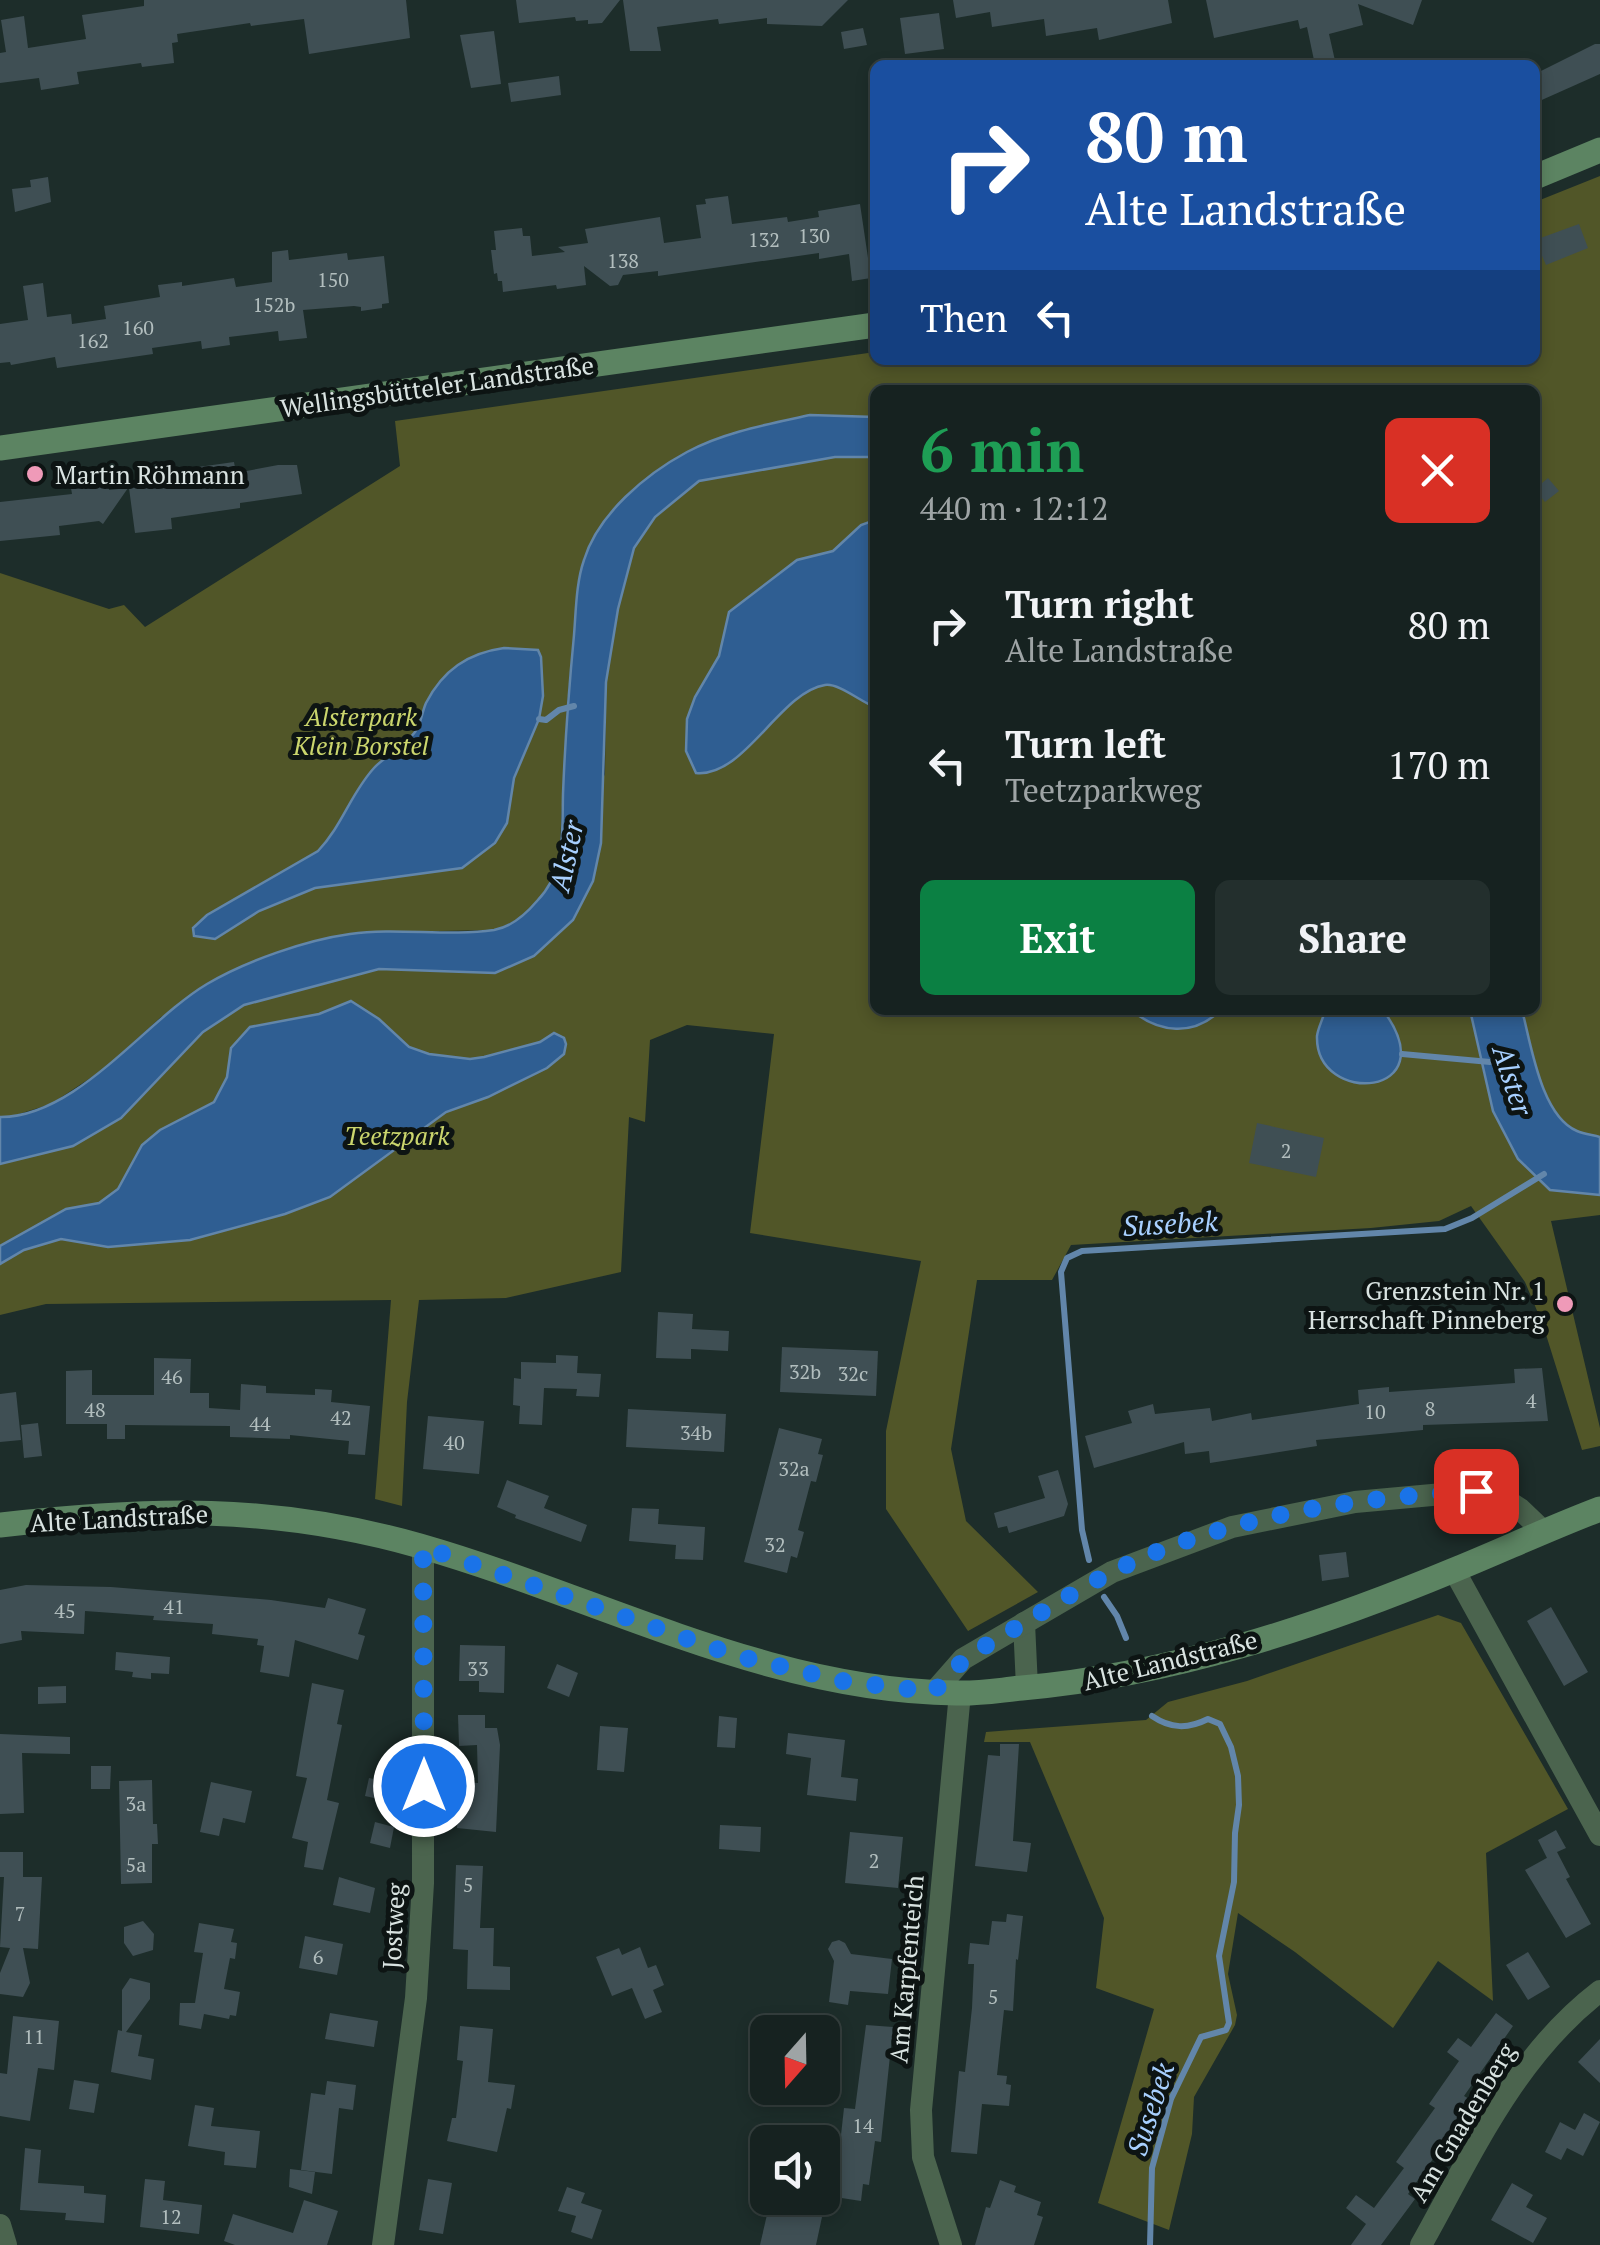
<!DOCTYPE html>
<meta charset="utf-8">
<style>
body{margin:0;font-family:"PT Serif",serif;background:#232f2d;color:#f1f3f6;height:100vh;display:flex;flex-direction:column;font-size:38px;white-space:nowrap}
*{box-sizing:border-box;margin:0}
p{font-size:32px;color:#9ea4a5}
.icon{flex:none;width:55px;height:55px;fill:none;stroke:currentColor;stroke-width:2;stroke-linecap:round;stroke-linejoin:round}
.map{position:relative;flex:1;overflow:hidden}
.details{position:absolute;left:870px;top:385px;width:670px;height:630px;display:flex;flex-direction:column;background:#162220;border-radius:15px;box-shadow:0 5px 15px #0003,0 0 0 2px #353f3e}
.details>*{flex:none}
.guide{position:absolute;left:870px;top:60px;width:670px;height:305px;border-radius:15px;box-shadow:0 5px 15px #0003,0 0 0 2px #353f3e;background:#1a4fa0;color:#fff;overflow:hidden}
.needle{width:65px;rotate:200deg}
.buttons{position:absolute;left:750px;top:2015px;display:grid;gap:20px}
.buttons a{display:grid;place-items:center;width:90px;height:90px;border-radius:15px;background:#162220;box-shadow:0 5px 15px #0003,0 0 0 2px #353f3e;font-size:50px}
.pin{position:absolute;display:grid;place-items:center;width:85px;height:85px;color:#fff;margin:-42px;border-radius:20px;box-shadow:0 5px 15px #0006}
.me{position:absolute;width:110px;margin:-55px;rotate:0deg;stroke-linejoin:round;filter:drop-shadow(0 0 8px #0008)}
.turn{display:flex;align-items:center;gap:35px;height:210px;padding:0 50px;font-size:45px}
.turn .icon{width:130px;height:130px;stroke-width:2.5}
.turn b{display:block;font-size:70px;line-height:85px}
.then{display:flex;align-items:center;height:95px;padding:0 50px;background:#0003;gap:20px;font-size:38px}
.round{display:grid;place-items:center;flex:none;width:105px;height:105px;border-radius:15px;background:#232f2d}
.headline{display:flex;align-items:center;justify-content:space-between;height:170px;padding:0 50px}
h1{font-size:60px;font-weight:600;line-height:75px;color:#1e9e55}
.primary-button{display:flex;gap:20px;margin-top:auto;padding:20px 50px}
.primary-button a{flex:1;height:115px;border-radius:15px;background:#0b8043;color:#fff;font-size:40px;font-weight:600;line-height:115px;text-align:center}
.primary-button a+a{background:#232f2d;color:#f1f3f6}
ul{padding:0;list-style:none}
li{display:flex;align-items:center;gap:30px;height:140px;padding:0 50px}
li div{flex:1}
li b{display:block;font-size:38px}
li em{font-style:normal}
.map>svg:first-child{display:block}
</style>
<div class="map">
<svg width="1600" height="2245" viewBox="0 0 1600 2245">
<rect width="100%" height="100%" fill="#1d2d2a"/>
<!-- green -->
<g fill="#515628">
<path d="M1600,176v1039l-49,6 49,207v18l-18,4 -39,-125 -18,-43 -54,-76 -32,15 -68,7 -300,17 -19,35h-75l-26,169 15,72 72,71 -70,39 -82,-122v-78l35,-170 -171,-28 24,-199 -87,-9 -37,15 -5,82 -16,-5 -8,155 -115,26 -87,2 -12,102 -5,104 -27,-7 16,-199 -345,4 -46,11v-151l73,-18 48,-28 82,-86 41,-27 135,-36 116,4 39,-17 71,-182 1,-92 12,-73 16,-61 21,-30 44,-37 136,-24h40v553h595c13,59 21,126 68,169l18,-64 -16,-35 -18,-70h13v-620h-660v27l-65,-2 -55,12 -68,25 -110,145 -10,109 -8,159 -18,32 -23,22 -22,11 -115,2 -50,5 -170,80 -57,52 -53,35 -45,14 -6,-1v-544l109,36 15,-4 21,22 255,-161 -5,-45 480,-69v8h660v-158z"/>
<polygon points="1438,1615 1461,1623 1568,1809 1486,1853 1493,2001 1438,1961 1393,2028 1295,1952 1238,1913 1228,1974 1237,2015 1235,2025 1194,2097 1192,2134 1169,2230 1098,2203 1154,2009 1096,1988 1104,1918 1030,1742 984,1742 986,1732 1146,1720 1168,1702 1247,1681"/>
</g>
<!-- water -->
<g fill="#2f5e92" stroke="#6286aa" stroke-width="2.5">
<path d="M810,415l65,2v40h-40l-136,24 -44,36 -21,31 -16,61 -12,73 -5,161 -8,38 -20,39 -39,36 -39,17 -116,-4 -135,36 -41,27 -82,86 -48,28 -73,18v-47c76,1 145,-96 207,-133 39,-23 99,-44 143,-50 47,-7 97,3 144,-4 17,-3 32,-16 43,-29 29,-30 25,-69 26,-107 2,-53 6,-106 11,-159 2,-24 2,-52 10,-75 14,-46 62,-86 103,-108 37,-20 82,-28 123,-37z"/>
<path d="M875,520v187c-14,-5 -36,-24 -50,-22 -45,7 -81,93 -129,88l-10,-22 1,-32 8,-22 24,-41 10,-44 68,-52 36,-9 28,-26z"/>
<path d="M504,648l34,2 3,7 2,39 -4,23 -25,59 -7,45 -12,20 -33,25 -147,20 -56,23 -44,28 -21,-3 -1,-8 14,-13 111,-64c24,-25 33,-58 56,-83 12,-13 31,-22 41,-36 6,-8 7,-20 11,-29 17,-33 42,-50 78,-55z"/>
<polygon points="351,1001 379,1019 409,1047 429,1054 470,1059 484,1057 540,1042 554,1033 564,1038 566,1044 564,1054 547,1068 488,1097 446,1112 330,1197 285,1214 190,1240 108,1247 61,1239 24,1250 0,1264 0,1246 66,1209 99,1203 118,1189 142,1145 160,1130 214,1102 227,1077 231,1048 250,1027 319,1014"/>
<path d="M1131,1010h90c-28,27 -62,23 -90,0z"/>
<path d="M1320,1010h63c65,88 -68,97 -66,26 1,-8 5,-15 7,-22z"/>
<path d="M1470,1010h52c9,34 19,106 55,121 7,3 16,4 23,6v58l-50,-5 -32,-31 -25,-48z"/>
</g>
<g fill="none" stroke-linecap="round" stroke-linejoin="round">
<!-- stream -->
<g stroke="#6286aa" stroke-width="6">
<polyline points="539,719 546,720 559,710 574,706"/>
<polyline points="1402,1054 1490,1062"/>
<polyline points="1089,1560 1082,1530 1061,1272 1067,1258 1082,1251 1445,1229 1472,1218 1544,1174"/>
<polyline points="1104,1597 1117,1616 1126,1638"/>
<path d="M1150,2245l2,-77 19,-69 30,-62 25,-7 3,-7 -10,-67 15,-74 1,-49 4,-28 -1,-29 -7,-29 -11,-23 -12,-5c-20,10 -37,10 -56,-3"/>
</g>
</g>
<!-- building -->
<g fill="#3f4f54">
<polygon points="144,0 406,0 410,38 309,54 304,19 251,26 250,23 177,34 178,42 172,43 174,63 142,67 141,63 77,72 79,84 41,90 39,78 0,83 0,53 6,52 1,20 24,16 28,48 86,39 82,15 144,6"/>
<polygon points="516,0 620,0 602,23 588,24 588,20 576,21 575,17 519,23"/>
<polygon points="623,0 848,0 822,26 767,24 767,18 719,24 718,19 657,27 661,51 630,51"/>
<polygon points="953,0 1168,0 1172,23 1099,40 1097,28 1046,36 1044,19 992,27 990,12 956,18"/>
<polygon points="1206,0 1422,0 1413,25 1358,4 1363,25 1329,34 1336,65 1315,65 1307,27 1300,29 1298,20 1214,38"/>
<polygon points="939,13 944,49 905,54 900,18"/>
<polygon points="863,28 867,45 844,49 841,32"/>
<polygon points="494,31 501,84 471,88 460,35"/>
<polygon points="1595,44 1600,44 1600,74 1535,103 1535,74"/>
<polygon points="559,76 561,95 511,102 508,83"/>
<polygon points="48,177 51,202 15,212 12,189 31,187 30,180"/>
<polygon points="728,196 732,224 787,217 788,222 819,217 818,211 860,204 871,278 852,281 849,254 819,259 819,253 658,276 658,271 623,275 618,285 610,286 584,266 586,285 557,289 556,285 503,292 502,281 498,281 497,273 494,274 491,250 496,250 494,231 522,228 523,236 530,236 532,256 565,252 558,247 588,243 585,229 660,217 664,243 701,238 696,205 706,204 705,199"/>
<polygon points="1579,224 1588,248 1546,265 1535,240"/>
<polygon points="288,250 289,260 347,253 348,260 384,256 389,303 382,304 382,308 361,311 361,307 354,306 303,310 307,338 279,341 278,331 229,337 230,345 202,349 201,341 152,348 153,354 57,368 55,357 11,365 10,362 0,363 0,324 28,320 23,286 43,283 47,317 71,314 72,324 106,319 104,306 160,297 158,285 182,282 182,286 234,278 236,287 272,282 272,252"/>
<polygon points="234,462 236,473 278,465 297,465 302,494 240,503 240,508 171,518 172,529 135,533 129,488 186,480 184,469"/>
<polygon points="98,478 99,482 108,481 109,490 128,488 103,524 99,521 59,526 60,535 0,541 0,502 72,494 70,482"/>
<polygon points="1548,478 1559,491 1545,502 1535,489"/>
<polygon points="1257,1123 1324,1138 1316,1177 1249,1163"/>
<polygon points="658,1312 693,1314 692,1329 729,1331 728,1351 691,1349 691,1359 656,1358"/>
<polygon points="782,1347 878,1351 876,1396 780,1392"/>
<polygon points="556,1355 578,1356 577,1373 601,1374 599,1397 576,1396 577,1389 544,1388 542,1425 519,1424 520,1406 513,1405 514,1378 521,1379 521,1362 556,1363"/>
<polygon points="154,1358 191,1359 190,1393 209,1393 209,1408 240,1410 241,1384 266,1386 266,1393 315,1395 315,1389 332,1390 331,1402 370,1406 365,1455 348,1454 349,1441 290,1435 290,1439 230,1437 230,1426 125,1425 125,1439 107,1439 107,1424 66,1424 66,1371 92,1370 92,1395 154,1395"/>
<polygon points="1542,1368 1548,1421 1423,1425 1423,1430 1316,1440 1317,1446 1210,1463 1209,1451 1185,1454 1184,1442 1094,1468 1085,1436 1132,1423 1128,1411 1153,1404 1155,1414 1210,1408 1212,1421 1251,1413 1252,1420 1359,1404 1358,1390 1389,1387 1389,1392 1515,1383 1514,1369"/>
<polygon points="16,1392 21,1440 0,1442 0,1394"/>
<polygon points="628,1409 726,1414 724,1452 626,1447"/>
<polygon points="428,1416 484,1421 479,1474 423,1469"/>
<polygon points="38,1423 42,1456 24,1458 21,1425"/>
<polygon points="779,1428 822,1439 818,1454 823,1455 816,1482 811,1481 798,1530 804,1532 797,1558 791,1556 787,1573 744,1562"/>
<polygon points="1058,1470 1068,1504 1064,1516 1009,1533 1007,1526 998,1528 994,1513 1045,1498 1038,1476"/>
<polygon points="507,1480 549,1496 544,1508 587,1525 581,1542 515,1518 516,1515 497,1507"/>
<polygon points="632,1508 659,1509 658,1524 705,1527 703,1560 675,1559 676,1545 629,1541"/>
<polygon points="1346,1552 1349,1577 1322,1581 1319,1555"/>
<polygon points="26,1585 111,1587 271,1600 325,1608 328,1598 366,1609 358,1634 365,1636 358,1660 295,1640 289,1677 260,1672 264,1646 257,1645 258,1639 212,1634 213,1624 153,1620 154,1616 85,1611 84,1634 21,1631 22,1640 0,1644 0,1590"/>
<polygon points="1551,1607 1588,1672 1564,1686 1527,1621"/>
<polygon points="460,1645 505,1646 504,1693 479,1692 479,1681 459,1681"/>
<polygon points="116,1652 170,1657 169,1674 151,1673 151,1679 141,1678 132,1677 133,1672 115,1670"/>
<polygon points="557,1664 578,1673 569,1697 547,1688"/>
<polygon points="312,1683 344,1690 337,1724 342,1725 327,1800 339,1803 323,1870 304,1867 308,1842 292,1838 307,1778 296,1776"/>
<polygon points="66,1686 66,1703 38,1704 38,1687"/>
<polygon points="458,1715 485,1715 485,1728 497,1728 500,1745 496,1832 457,1828 459,1782 478,1783 477,1745 459,1746"/>
<polygon points="719,1716 737,1718 735,1748 717,1747"/>
<polygon points="600,1726 628,1728 624,1772 597,1770"/>
<polygon points="788,1733 845,1740 841,1777 858,1779 856,1801 807,1795 811,1758 786,1754"/>
<polygon points="0,1734 70,1737 70,1754 22,1753 24,1813 0,1814"/>
<polygon points="1000,1744 1019,1744 1013,1841 1031,1843 1027,1872 975,1866 988,1755 1000,1756"/>
<polygon points="91,1766 111,1766 110,1789 91,1789"/>
<polygon points="369,1778 387,1782 383,1800 365,1796"/>
<polygon points="152,1780 153,1824 157,1824 158,1844 152,1844 152,1883 121,1884 119,1781"/>
<polygon points="211,1782 252,1791 245,1823 223,1818 219,1836 200,1832"/>
<polygon points="375,1822 394,1827 390,1848 370,1843"/>
<polygon points="720,1825 761,1827 760,1852 719,1849"/>
<polygon points="1556,1830 1566,1848 1557,1852 1570,1877 1566,1879 1591,1924 1566,1938 1525,1870 1554,1854 1547,1858 1538,1840"/>
<polygon points="850,1832 903,1837 898,1888 845,1883"/>
<polygon points="0,1852 23,1852 23,1877 42,1877 38,1949 23,1948 30,1983 23,1997 0,1994 0,1973 10,1948 0,1947 4,1877 0,1877"/>
<polygon points="456,1865 483,1866 480,1928 494,1928 493,1966 510,1967 510,1990 467,1989 468,1950 453,1949"/>
<polygon points="339,1877 375,1888 370,1913 333,1905"/>
<polygon points="1007,1914 1023,1916 1018,1960 1016,1959 1013,2011 1004,2010 997,2075 1007,2076 1006,2084 1011,2085 1009,2106 982,2104 977,2154 951,2152 959,2071 965,2072 972,2008 974,1964 968,1964 970,1943 989,1945 992,1921 1006,1922"/>
<polygon points="143,1921 154,1934 153,1950 133,1956 124,1943 124,1927"/>
<polygon points="199,1923 234,1929 231,1942 237,1943 235,1959 230,1958 224,1989 240,1992 236,2016 230,2015 229,2019 204,2014 201,2029 179,2025 180,2003 195,2003 203,1953 194,1952"/>
<polygon points="305,1936 343,1944 337,1975 299,1968"/>
<polygon points="839,1940 845,1943 851,1954 892,1959 888,1994 850,1991 848,2005 829,2002 834,1961 828,1949 832,1942"/>
<polygon points="640,1947 648,1968 656,1965 664,1985 653,1990 662,2012 645,2019 632,1988 612,1996 596,1957 619,1948 622,1955"/>
<polygon points="1528,1952 1550,1987 1528,2000 1506,1965"/>
<polygon points="130,1978 150,1983 150,1999 126,2032 142,2035 138,2056 154,2059 151,2080 111,2072 118,2030 122,2031 122,1990"/>
<polygon points="330,2013 378,2021 374,2047 325,2039"/>
<polygon points="1496,2013 1513,2026 1464,2096 1471,2100 1445,2142 1408,2194 1415,2199 1381,2245 1351,2245 1366,2224 1346,2208 1356,2195 1374,2208 1404,2168 1396,2162 1435,2108 1429,2104 1459,2061 1447,2052 1458,2038 1471,2047"/>
<polygon points="13,2016 59,2021 54,2070 38,2068 30,2121 0,2116 0,2073 7,2074"/>
<polygon points="866,2025 893,2027 881,2142 875,2141 869,2185 863,2184 861,2201 822,2195 822,2132 841,2135 844,2108 855,2109"/>
<polygon points="460,2026 493,2029 488,2082 515,2085 511,2109 507,2108 497,2152 447,2141 452,2118 456,2118 463,2061 457,2060"/>
<polygon points="1600,2039 1600,2083 1578,2062"/>
<polygon points="74,2080 99,2084 94,2113 69,2109"/>
<polygon points="327,2081 356,2085 353,2110 339,2108 332,2174 301,2170 311,2093 325,2095"/>
<polygon points="195,2105 214,2108 211,2126 260,2131 256,2168 224,2165 225,2152 188,2146"/>
<polygon points="1584,2113 1600,2122 1583,2156 1567,2148 1561,2160 1545,2152 1560,2122 1575,2130"/>
<polygon points="25,2148 41,2150 38,2183 84,2186 84,2193 106,2195 104,2223 65,2220 66,2213 20,2210"/>
<polygon points="290,2169 315,2172 312,2194 289,2187"/>
<polygon points="145,2179 165,2181 163,2200 202,2205 199,2234 140,2227"/>
<polygon points="428,2179 452,2183 443,2234 419,2230"/>
<polygon points="1000,2180 1016,2186 1014,2192 1041,2202 1037,2215 1043,2217 1034,2245 975,2245 986,2207 990,2208"/>
<polygon points="1512,2183 1533,2195 1526,2207 1547,2218 1533,2243 1491,2220"/>
<polygon points="567,2187 585,2193 581,2203 602,2210 592,2239 571,2232 576,2216 558,2211"/>
<polygon points="304,2200 338,2211 327,2245 235,2245 224,2241 233,2214 293,2233"/>
<polygon points="769,2206 822,2217 816,2245 760,2245"/>
</g>
<g fill="none" stroke-linecap="round" stroke-linejoin="round">
<!-- street -->
<g stroke="#4b644e" stroke-width="22">
<polyline points="1454,1570 1600,1835"/>
<polyline points="1024,1623 1027,1687"/>
<polyline points="934,1692 963,1659 1112,1572 1232,1527 1355,1502 1476,1491 1503,1498 1520,1509 1543,1531"/>
<polyline points="0,2225 6,2245"/>
<polyline points="383,2245 416,1998 423,1883 423,1547"/>
<polyline points="951,2245 923,2157 921,2110 960,1693"/>
<path d="M1421,2245c51,-91 94,-189 179,-254"/>
</g>
<!-- secondary -->
<g stroke="#5c8462" stroke-width="25">
<polyline points="1535,177 1600,150"/>
<polyline points="0,448 875,325"/>
<path d="M0,1525c151,-17 272,-21 420,21 178,51 348,145 536,147 22,1 44,-3 66,-5 148,-13 295,-61 432,-118 49,-20 96,-42 146,-61"/>
</g>
</g>
<g fill="none" stroke-linecap="round" stroke-linejoin="round">
<!-- route -->
<path stroke="#1a73e8" stroke-width="18" stroke-dasharray="0 32.4" d="M424,1786l-1,-239 314,109 106,25 91,11c26,-35 53,-47 90,-69 28,-17 57,-35 86,-50 112,-57 243,-75 366,-82"/>
</g>
<!-- markers -->
<g fill="#ef9ab8" stroke="#0d1413" stroke-width="4">
<circle cx="35" cy="474" r="10"/>
<circle cx="1565" cy="1304" r="10"/>
</g>
<g text-anchor="middle" dominant-baseline="central" stroke-width="10" stroke-linejoin="round" paint-order="stroke">
<!-- number labels -->
<g font-size="20" fill="#b2bebe">
<text x="814" y="235">130</text>
<text x="764" y="239">132</text>
<text x="623" y="260">138</text>
<text x="333" y="279">150</text>
<text x="274" y="304">152b</text>
<text x="138" y="327">160</text>
<text x="93" y="340">162</text>
<text x="1286" y="1150">2</text>
<text x="805" y="1371">32b</text>
<text x="853" y="1373">32c</text>
<text x="172" y="1376">46</text>
<text x="1531" y="1400">4</text>
<text x="1430" y="1408">8</text>
<text x="95" y="1409">48</text>
<text x="1375" y="1411">10</text>
<text x="341" y="1417">42</text>
<text x="260" y="1423">44</text>
<text x="696" y="1432">34b</text>
<text x="454" y="1442">40</text>
<text x="794" y="1468">32a</text>
<text x="775" y="1544">32</text>
<text x="174" y="1606">41</text>
<text x="65" y="1610">45</text>
<text x="478" y="1668">33</text>
<text x="136" y="1803">3a</text>
<text x="874" y="1860">2</text>
<text x="136" y="1864">5a</text>
<text x="468" y="1884">5</text>
<text x="20" y="1913">7</text>
<text x="318" y="1956">6</text>
<text x="993" y="1996">5</text>
<text x="34" y="2036">11</text>
<text x="863" y="2125">14</text>
<text x="171" y="2216">12</text>
</g>
<!-- street labels -->
<g font-size="25" fill="#d9e3e1" stroke="#0d1413">
<text transform="translate(437 386) rotate(-8)">Wellingsbütteler Landstraße</text>
<text transform="translate(119 1518) rotate(-3)">Alte Landstraße</text>
<text transform="translate(1170 1660) rotate(-14)">Alte Landstraße</text>
<text transform="translate(393 1926) rotate(-87)">Jostweg</text>
<text transform="translate(906 1969) rotate(-85)">Am Karpfenteich</text>
<text transform="translate(1462 2122) rotate(-59)">Am Gnadenberg</text>
</g>
<!-- poi labels -->
<g font-size="25" fill="#d9e3e1" stroke="#0d1413" text-anchor="start">
<text x="55" y="474">Martin Röhmann</text>
<text x="1545" y="1290" text-anchor="end">Grenzstein Nr. 1<tspan x="1545" dy="29">Herrschaft Pinneberg</tspan></text>
</g>
<!-- park labels -->
<g font-size="25" font-style="italic" fill="#cbd66d" stroke="#0d1413">
<text x="361" y="716">Alsterpark<tspan x="361" dy="29">Klein Borstel</tspan></text>
<text x="397" y="1135">Teetzpark</text>
</g>
<!-- water labels -->
<g font-size="28" font-style="italic" fill="#a8d0ff" stroke="#0d1413">
<text transform="translate(566 856) rotate(-78)">Alster</text>
<text transform="translate(1513 1080) rotate(72)">Alster</text>
<text transform="translate(1170 1223) rotate(-3)">Susebek</text>
<text transform="translate(1150 2109) rotate(-72)">Susebek</text>
</g>
</g>
</svg>
<div class="buttons">
<a><svg class="needle" viewBox="-14 -14 28 28"><path d="M0-13l5 13h-10z" fill="#e53935"/><path d="M0 13l5-13h-10z" fill="#9ea4a5"/></svg></a>
<a><svg class="icon" aria-label="sound" viewBox="0 0 24 24"><path d="M4 9h4l5-4v14l-5-4H4zM17 9q2 3 0 6"/></svg></a>
</div>
<div class="pin" style="left:1476px;top:1491px;background:#d93025"><svg class="icon" aria-label="arrive" viewBox="0 0 24 24"><path d="M6 21V4h12l-3 4 3 4H6"/></svg></div>
<svg class="me" style="left:424px;top:1786px" viewBox="-20 -20 40 40"><circle r="17" fill="#1a73e8" stroke="#fff" stroke-width="3"/><path d="M0-11L8 9 0 5-8 9z" fill="#fff"/></svg>
<div class="guide">
<div class="turn"><svg class="icon" aria-label="right" viewBox="0 0 24 24"><path d="M7 20v-9h11M14 6l5 5-5 5"/></svg><div><b>80 m</b>Alte Landstraße</div></div>
<div class="then">Then<svg class="icon" aria-label="left" viewBox="0 0 24 24"><path d="M17 20v-9H6M10 6l-5 5 5 5"/></svg></div>
</div>
<section class="details">
<div class="headline"><div><h1>6 min</h1><p>440 m · 12:12</p></div><a class="round" style="background:#d93025;color:#fff"><svg class="icon" aria-label="close" viewBox="0 0 24 24"><path d="M6 6l12 12M18 6L6 18"/></svg></a></div>
<ul>
<li><svg class="icon" aria-label="right" viewBox="0 0 24 24"><path d="M7 20v-9h11M14 6l5 5-5 5"/></svg><div><b>Turn right</b><p>Alte Landstraße</p></div><em>80 m</em></li>
<li><svg class="icon" aria-label="left" viewBox="0 0 24 24"><path d="M17 20v-9H6M10 6l-5 5 5 5"/></svg><div><b>Turn left</b><p>Teetzparkweg</p></div><em>170 m</em></li>
</ul>
<div class="primary-button"><a>Exit</a><a>Share</a></div>
</section>
</div>
